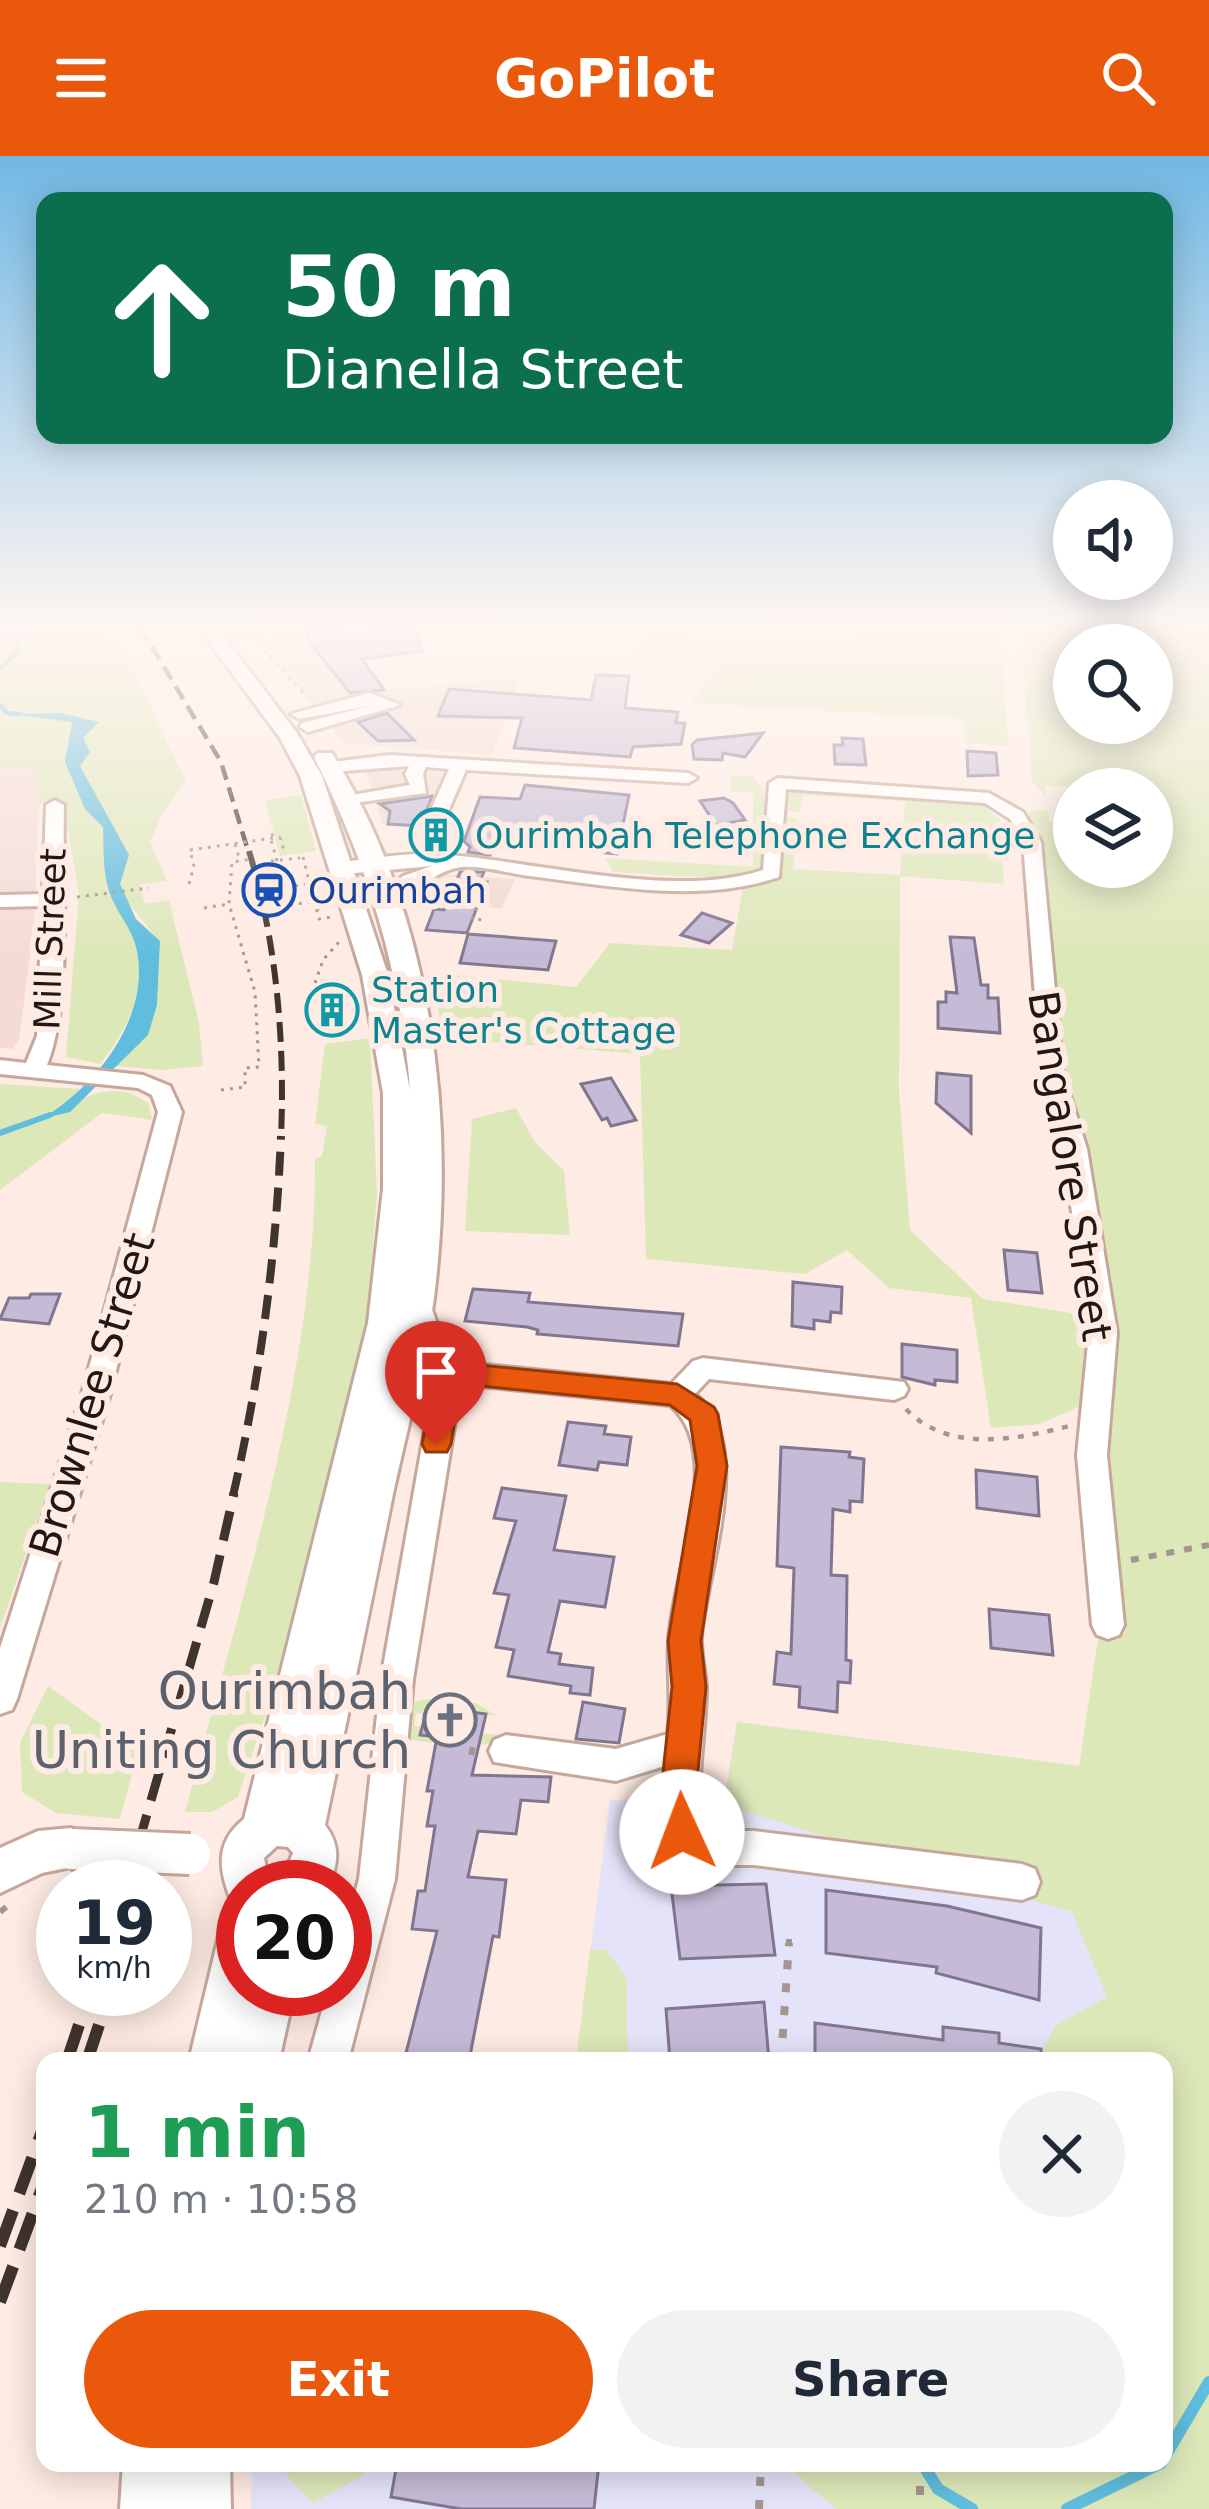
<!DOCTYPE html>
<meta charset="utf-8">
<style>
body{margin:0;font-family:"DejaVu Sans",sans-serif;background:#f2f2f3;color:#1f2937;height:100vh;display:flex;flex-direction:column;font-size:45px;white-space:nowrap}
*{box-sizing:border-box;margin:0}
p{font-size:39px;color:#747a83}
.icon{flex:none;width:66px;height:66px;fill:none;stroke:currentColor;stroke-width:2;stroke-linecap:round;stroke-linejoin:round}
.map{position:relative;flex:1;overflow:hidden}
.panel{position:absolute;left:36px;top:1896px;width:1137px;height:420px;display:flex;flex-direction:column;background:#fff;border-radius:24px;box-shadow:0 6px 30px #0003}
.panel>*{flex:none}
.top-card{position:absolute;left:36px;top:36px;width:1137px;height:252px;border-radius:24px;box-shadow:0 6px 30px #0003;background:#0b6e4f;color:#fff;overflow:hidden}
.buttons{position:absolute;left:1053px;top:324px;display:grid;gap:24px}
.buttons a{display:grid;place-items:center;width:120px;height:120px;border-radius:50%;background:#fff;box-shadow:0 6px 30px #0003;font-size:60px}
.speed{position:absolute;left:36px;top:1704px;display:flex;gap:24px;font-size:60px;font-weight:700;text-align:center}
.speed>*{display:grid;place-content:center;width:156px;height:156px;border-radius:50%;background:#fff;box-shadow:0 6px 30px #0003;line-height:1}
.speed small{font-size:30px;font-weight:400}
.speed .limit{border:18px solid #d22;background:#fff;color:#111}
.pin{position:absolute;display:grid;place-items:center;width:102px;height:102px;color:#fff;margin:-123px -51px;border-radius:50% 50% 50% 0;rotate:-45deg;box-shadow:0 0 12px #0007}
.pin .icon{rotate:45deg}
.me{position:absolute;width:132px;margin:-66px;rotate:358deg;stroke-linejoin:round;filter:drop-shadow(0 0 9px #0008)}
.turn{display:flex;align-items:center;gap:42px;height:252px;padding:0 48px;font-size:54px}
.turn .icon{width:156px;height:156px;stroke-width:2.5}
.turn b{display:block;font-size:84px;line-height:102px}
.round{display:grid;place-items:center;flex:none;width:126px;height:126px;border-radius:63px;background:#f2f2f3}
.overview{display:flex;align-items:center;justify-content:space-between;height:204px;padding:0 48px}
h1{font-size:72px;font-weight:800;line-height:90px;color:#1e9e55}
.button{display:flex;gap:24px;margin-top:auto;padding:24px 48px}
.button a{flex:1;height:138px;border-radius:72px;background:#ea580c;color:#fff;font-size:48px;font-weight:800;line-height:138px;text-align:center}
.button a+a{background:#f2f2f3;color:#1f2937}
header{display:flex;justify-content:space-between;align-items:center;height:156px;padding:0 48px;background:#ea580c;color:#fff;font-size:54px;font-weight:800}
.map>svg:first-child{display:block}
</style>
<header><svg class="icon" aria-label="menu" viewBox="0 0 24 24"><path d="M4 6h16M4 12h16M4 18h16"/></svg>GoPilot<svg class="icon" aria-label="search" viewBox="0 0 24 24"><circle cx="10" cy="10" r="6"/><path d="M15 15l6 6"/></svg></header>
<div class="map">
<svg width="1209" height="2353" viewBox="0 0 1209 2353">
<rect width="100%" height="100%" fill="#feebe3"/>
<!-- built -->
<g fill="#f1dad0">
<polygon points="341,471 388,534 520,522 492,599 343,587 259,482 269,477"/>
<polygon points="365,613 465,618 445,669 419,671 383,668"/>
<polygon points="443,718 515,723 502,752 413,746 415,728"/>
</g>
<!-- industrial -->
<polygon fill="#f5dbd6" points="0,612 36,614 39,648 34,769 19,884 12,893 0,892"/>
<!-- education -->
<g fill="#e5e3f9">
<polygon points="737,1566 1080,1610 1164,1905 576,1905 610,1644 723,1648"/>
<polygon points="252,2307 1099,2307 1105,2353 251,2353"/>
</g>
<!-- green -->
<g fill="#dde8b9" fill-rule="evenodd">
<path d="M0,471h99l27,29 60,125 -25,35 -11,26 17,39 -28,3 6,20 24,-4 30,123 4,43 -42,4 -46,-4 42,-62 3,-62 -54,-67c3,20 14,33 23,50 23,50 4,99 -29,139l-34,-7 13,-163 -16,-91 -24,1 -4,-34 -35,-2z"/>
<polygon points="885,471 1001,471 1008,590 965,587 963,562 691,547 717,509 633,505 649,475 822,483"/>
<path d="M1021,471h188v1882h-373l-53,-46h381v-402h-127l19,-36 51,-28 -35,-85 -348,-107 13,-83 342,44 20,-133 26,1 -35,-421 -65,-381 5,-21 17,-1 2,12 25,2v43h78v-78l-107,-3 1,10 -14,-13zM1074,489h78v78h-78z"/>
<polygon points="731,619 754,621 766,639 764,716 744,724 613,716 605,702 753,711 753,637 731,635"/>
<path d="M783,632l196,13 21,19 4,64 -104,-8 -1,215 11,139 73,69 107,17 -3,87 -47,21 -49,4 -20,-130 -82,-10 -42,-38 -42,24 -159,-15 -6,-205 -197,-16 -10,-65 143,14 34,-44 122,7 11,-63c48,-11 36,-29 39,-73l17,6 -6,49 107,6 5,-74 -102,-6 -3,18 -17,-4z"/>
<polygon points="301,639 316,695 280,700 265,644"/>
<path d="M370,882l7,156 -10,131 -77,316 -52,156 -26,15h-27c54,-208 132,-439 130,-654l7,-1 5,-31 -12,-2 10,-80z"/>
<path d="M0,928l80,5 -11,13 -23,14c37,-17 67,-40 103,-12l3,16 -50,-7 -102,77z"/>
<polygon points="516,952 535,986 564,1015 570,1079 465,1075 472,963"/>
<polygon points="0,1326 50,1328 0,1472"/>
<polygon points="48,1530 138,1595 120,1663 56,1657 22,1636 20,1587"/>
<polygon points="427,1543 476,1547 497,1560 428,1551 425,1558 416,1557 414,1570 422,1571 421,1579 479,1587 482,1577 498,1579 495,1587 466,1591 405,1583 408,1547"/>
<polygon points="605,1793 626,1820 628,1905 576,1905 590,1794"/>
<polygon points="283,2307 369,2307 364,2319 313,2347 289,2322"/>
</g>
<!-- water -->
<path fill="#60bdde" d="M60,557l39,9 -16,16 7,14 -10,14 49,89 -9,29 16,35 24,22 -3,64 -9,30 -78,77 -29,7c55,-32 109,-101 96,-168 -4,-20 -16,-33 -24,-50 -11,-24 -9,-48 -10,-74l-18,-18 -20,-47 7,-40 -61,-8z"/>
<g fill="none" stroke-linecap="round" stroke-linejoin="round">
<!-- stream-far2 -->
<g stroke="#60bdde" stroke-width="4.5">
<polyline points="0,478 20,480 16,498 0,512"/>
<polyline points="0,549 7,557 19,558"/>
</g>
<!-- stream-far1 -->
<polyline stroke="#60bdde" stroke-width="6" points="0,977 50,959"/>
<!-- stream -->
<g stroke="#60bdde" stroke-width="12">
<polyline points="1164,2302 1209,2226"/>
<polyline points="922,2307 938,2333 972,2353"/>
<polyline points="1067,2353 1161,2307"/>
</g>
</g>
<!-- building -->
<g fill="#c5bbd6" stroke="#80768f" stroke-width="3">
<polygon points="339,471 344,478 414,473 422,495 362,503 384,534 350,537 310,487 305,473"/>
<polygon points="596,519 629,520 625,552 678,556 676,567 685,567 681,588 633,591 630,601 514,592 522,562 438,560 449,533 591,544"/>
<polygon points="387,557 414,584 378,585 358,566"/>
<polygon points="763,577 745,601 723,597 722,604 694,603 692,589 697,584"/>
<polygon points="842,582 863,583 866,609 835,608 834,589 843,589"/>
<polygon points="967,595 996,597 998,619 968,620"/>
<polygon points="525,629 629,639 617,698 586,695 588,688 496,683 490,699 468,696 470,691 464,685 480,641 520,643"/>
<polygon points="432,640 421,670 388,668 390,655 380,648"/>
<polygon points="724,642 733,647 745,664 716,669 700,645"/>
<polygon points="460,716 484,716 480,725 487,726 467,777 426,774 434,753 444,754"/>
<polygon points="702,757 732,767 709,787 681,779"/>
<polygon points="468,778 556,785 548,814 460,807"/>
<polygon points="950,781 974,782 981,829 988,829 988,842 998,842 1000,877 938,872 938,846 946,846 946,836 957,837"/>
<polygon points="344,841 346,866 319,866 317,844"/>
<polygon points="937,917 971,920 971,977 936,947"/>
<polygon points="611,922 636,964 611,970 607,962 602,964 581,928"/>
<polygon points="1004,1094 1037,1097 1042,1137 1008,1134"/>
<polygon points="793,1126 842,1131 841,1157 831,1156 830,1166 814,1164 814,1173 792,1170"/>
<polygon points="473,1133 530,1137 528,1146 683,1158 678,1190 537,1178 538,1174 527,1171 465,1165"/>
<polygon points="31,1138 60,1138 49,1168 0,1163 9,1142 29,1142"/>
<polygon points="902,1188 957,1194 957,1226 935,1224 935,1229 902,1221"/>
<polygon points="568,1266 606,1270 604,1278 631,1281 627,1309 599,1306 597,1314 559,1309"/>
<polygon points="781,1291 850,1296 849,1301 864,1303 862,1346 850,1345 850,1356 833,1353 831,1419 847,1420 846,1504 851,1505 850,1527 838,1526 837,1556 799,1551 800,1531 774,1528 777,1496 791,1498 794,1412 777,1410"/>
<polygon points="976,1314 1037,1321 1039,1360 977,1352"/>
<polygon points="502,1332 566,1340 554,1394 614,1401 605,1451 560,1445 548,1496 561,1498 559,1508 593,1512 590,1539 570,1537 571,1530 508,1520 514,1494 496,1491 509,1439 494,1437 516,1365 494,1362"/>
<polygon points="989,1453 1049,1459 1053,1499 991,1492"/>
<polygon points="583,1546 625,1553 619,1587 576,1583"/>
<polygon points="428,1550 486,1558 472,1619 551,1621 548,1646 521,1644 516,1678 478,1675 468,1721 506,1724 499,1781 493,1780 469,1905 406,1897 437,1775 412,1773 418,1735 425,1735 435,1670 427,1670 433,1635 427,1635 437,1581 420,1579"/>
<polygon points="766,1728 775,1799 680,1803 671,1730"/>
<polygon points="826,1734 947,1750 1041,1772 1039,1844 936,1817 937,1811 826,1797"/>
<polygon points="764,1846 769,1905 670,1905 666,1853"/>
<polygon points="815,1867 943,1884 943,1871 999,1877 999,1887 1041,1893 1041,1905 815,1905"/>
<polygon points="397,2307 599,2307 594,2353 461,2353 391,2341"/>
</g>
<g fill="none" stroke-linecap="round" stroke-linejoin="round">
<!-- minor casing -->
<g stroke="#c5a89b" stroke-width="6">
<g id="minor">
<path d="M269,471c-13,8 -49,14 -64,6l23,-6z"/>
<polygon points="370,537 400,549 308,576 300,571 302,567 374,549 299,563 291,558"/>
<polygon points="389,599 688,617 697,622 688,627 466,614 444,665 435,670 426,665 449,613 426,611 423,618 426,637 340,649 340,641 410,629 405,618 409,610 331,616 325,615 325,607"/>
<path d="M778,622l211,15 34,19 18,30 22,232 24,75 30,184 -10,122 17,170 -5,10 -11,4 -11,-4 -5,-10 -15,-170 12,-122 -26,-184 -22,-75 -18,-232 -13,-23 -25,-16 -199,-14 -7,88c-79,27 -168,9 -249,-1 -20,-2 -54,-13 -74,-8 -26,6 -47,30 -71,39l-10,-6 3,-4 25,-21 29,-10 -88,8 -10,-6 10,-6c31,-4 62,-9 93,-8 95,6 236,46 326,16l6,-87z"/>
<path d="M55,644l9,5c-2,70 8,199 -17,260l96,10 27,11 12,26 -72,282 -93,305 -5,11 -12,4v-66l82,-254 76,-282 -6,-17 -14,-7 -138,-14v-14l26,3 11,-27 5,-130 -42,1v-12l43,-1 3,-89z"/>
<path d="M419,1140l9,3 15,41 14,22 214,22 22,-23 10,-3 201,24 4,7 -4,7 -10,4 -185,-21 -14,15c61,50 12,175 6,242 -1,18 5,37 5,55 -1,44 -9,87 -7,131l19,9h36l268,33 13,5 5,13 -5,13 -13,5 -268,-35h-37l-48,-21 -5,-12 1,-66 -49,15 -122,-19 -5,-11 5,-11 12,-5 110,14 52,-15c4,-33 -1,-63 1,-94 3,-65 58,-187 1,-235l-209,-21 -48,295 -18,200 -47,182h-40l20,-72h17v-60l14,-50 22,-200 50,-284c-18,10 -24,34 -48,27l-4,-8 25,-31 28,-15 -16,-26 -10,-36z"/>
</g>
</g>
<!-- major casing -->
<g stroke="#c5a89b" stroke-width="6">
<g id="major">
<path d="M198,471h18l81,106 25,43 66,199 22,115c-9,-119 -43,-227 -96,-333l4,-4h14c99,159 125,361 102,545 -9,66 -27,131 -41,196 -22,110 -45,221 -68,331 16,21 13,39 3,62h-49l14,-34 -5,-6 -11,-1 -13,12 6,29h-27v20l-11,-4c-13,-32 -18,-60 12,-84l124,-496 15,-134v-96l-21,-118 -62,-199 -20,-38z"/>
<polygon points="71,1672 86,1678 93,1693 86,1708 42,1717 0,1737 0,1692 38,1675"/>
<polygon points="243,1752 243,1833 295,1833 279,1905 189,1905 220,1775 227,1759"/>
<polygon points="123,2307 230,2307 231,2353 120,2353"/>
</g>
</g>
<!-- path-far3 -->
<g stroke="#a4958e" stroke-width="3" stroke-dasharray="3 6" stroke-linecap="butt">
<polyline points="258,488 307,541"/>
<polyline points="280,681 285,698"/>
<polyline points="235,688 240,705"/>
<polyline points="303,701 319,763 332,761"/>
<polyline points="271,705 300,702"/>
<polyline points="277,705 270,680 279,676"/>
<polyline points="189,728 194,710 190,694"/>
<polyline points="277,732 310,728"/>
<polyline points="77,741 149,732"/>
<polyline points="281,750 311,746"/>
<polyline points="204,752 229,748"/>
<polyline points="476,752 472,763 486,764"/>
<polyline points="317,753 324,752 318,729 323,728"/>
<polyline points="315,827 323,804 339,786"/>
<polyline points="221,934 245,931 245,912 259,911 255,836 229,748 232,706 252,703"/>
</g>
<!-- path-far2 -->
<path stroke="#a4958e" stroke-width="4.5" stroke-dasharray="6 9" stroke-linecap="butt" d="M906,1253c41,44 110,31 163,17"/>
<!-- path-far1 -->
<g stroke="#a4958e" stroke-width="6" stroke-dasharray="8 10" stroke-linecap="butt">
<polyline points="1131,1404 1209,1389"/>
<polyline points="471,1599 474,1586"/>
<polyline points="0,1756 10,1748"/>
<polyline points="789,1790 789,1783"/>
</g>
<!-- path -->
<g stroke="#a4958e" stroke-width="8" stroke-dasharray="9 14" stroke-linecap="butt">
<polyline points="781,1905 789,1787"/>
<polyline points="920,2307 920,2353"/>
<polyline points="759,2353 761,2307"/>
</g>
<!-- minor -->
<use href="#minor" fill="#fff" fill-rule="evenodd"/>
<!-- major -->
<use href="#major" fill="#fff" fill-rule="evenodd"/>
<!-- rail-far4 -->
<polyline stroke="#3f342e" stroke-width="4.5" stroke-dasharray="15 8" stroke-linecap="butt" points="140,471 221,606 249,698"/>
<!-- rail-far3 -->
<path stroke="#3f342e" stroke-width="6" stroke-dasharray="20 9" stroke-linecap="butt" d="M249,695c28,93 36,191 32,288"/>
<!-- rail-far2 -->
<path stroke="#3f342e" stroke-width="8" stroke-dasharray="24 12" stroke-linecap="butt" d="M233,1340c27,-119 43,-238 48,-360"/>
<!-- rail-far1 -->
<polyline stroke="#3f342e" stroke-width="9" stroke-dasharray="30 15" stroke-linecap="butt" points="126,1731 214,1426 234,1337"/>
<!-- rail -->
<g stroke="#3f342e" stroke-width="12" stroke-dasharray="38 18" stroke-linecap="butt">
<polyline points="67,1905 91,1833"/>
<polyline points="87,1905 111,1833"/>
<polyline points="0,2090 45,1967"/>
<polyline points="0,2146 45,2024"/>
</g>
<!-- major-bridge casing -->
<g stroke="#c5a89b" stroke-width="46" stroke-linecap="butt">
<polyline id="major-bridge" points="71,1693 190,1698"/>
</g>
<!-- path-bridge -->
<polyline stroke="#a4958e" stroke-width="3" stroke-dasharray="3 6" stroke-linecap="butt" points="190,694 280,681"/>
<!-- major-bridge -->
<use href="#major-bridge" stroke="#fff" stroke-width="40"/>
</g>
<!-- sky -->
<linearGradient id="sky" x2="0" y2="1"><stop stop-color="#71b8e4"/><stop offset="0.59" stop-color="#fff6f2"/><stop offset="1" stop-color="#fff6f2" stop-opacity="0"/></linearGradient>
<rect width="1209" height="800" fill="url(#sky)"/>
<!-- route -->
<polygon fill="#ea580c" stroke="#983908" stroke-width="3" points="448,1206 677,1228 714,1251 718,1258 727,1310 701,1485 706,1531 696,1636 700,1676 695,1688 682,1693 670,1688 661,1636 672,1531 668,1485 697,1310 690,1264 670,1249 461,1228 451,1288 447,1296 426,1296 422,1288 435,1216"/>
<!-- icons -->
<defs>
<g id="building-ring" transform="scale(2.7)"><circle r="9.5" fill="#feebe3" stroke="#0f9aa8" stroke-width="1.5"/><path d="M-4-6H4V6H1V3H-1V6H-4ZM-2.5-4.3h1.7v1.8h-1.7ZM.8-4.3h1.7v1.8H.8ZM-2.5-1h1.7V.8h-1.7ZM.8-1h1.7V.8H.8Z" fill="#0f9aa8"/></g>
<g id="station-ring" transform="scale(2.7)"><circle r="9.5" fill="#feebe3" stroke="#1a4fb4" stroke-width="1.5"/><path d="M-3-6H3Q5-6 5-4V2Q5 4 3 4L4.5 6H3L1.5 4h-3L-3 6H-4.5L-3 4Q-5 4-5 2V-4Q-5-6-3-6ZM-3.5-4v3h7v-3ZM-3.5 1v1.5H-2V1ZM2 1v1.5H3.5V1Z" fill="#1a4fb4"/></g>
<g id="church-ring" transform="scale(2.7)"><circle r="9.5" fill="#feebe3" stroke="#6b7280" stroke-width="1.5"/><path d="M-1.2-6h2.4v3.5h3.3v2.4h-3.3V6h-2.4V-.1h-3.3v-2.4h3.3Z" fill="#6b7280"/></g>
</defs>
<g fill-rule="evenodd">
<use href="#building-ring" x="436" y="679"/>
<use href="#station-ring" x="269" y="734"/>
<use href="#building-ring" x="332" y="854"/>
<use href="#church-ring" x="450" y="1564"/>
</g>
<g text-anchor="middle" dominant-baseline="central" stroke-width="12" stroke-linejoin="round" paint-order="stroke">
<!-- far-culture labels -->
<g font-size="36" fill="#0d838f" stroke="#feebe3" text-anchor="start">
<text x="475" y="679">Ourimbah Telephone Exchange</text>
<text x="371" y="833">Station<tspan x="371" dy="41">Master's Cottage</tspan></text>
</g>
<!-- far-transit labels -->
<g font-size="36" fill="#164399" stroke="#feebe3" text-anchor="start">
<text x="308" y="734">Ourimbah</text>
</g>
<!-- far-street labels -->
<g font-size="36" fill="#221813" stroke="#feebe3">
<text transform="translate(50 783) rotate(-88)">Mill Street</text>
</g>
<!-- street labels -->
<g font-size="42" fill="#221813" stroke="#feebe3">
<text transform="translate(1070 1010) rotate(81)">Bangalore Street</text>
<text transform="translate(92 1239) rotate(-73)">Brownlee Street</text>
</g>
<!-- near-worship labels -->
<g font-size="51" fill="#5b616d" stroke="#feebe3" text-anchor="end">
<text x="411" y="1535">Ourimbah<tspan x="411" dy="59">Uniting Church</tspan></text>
</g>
</g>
</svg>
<div class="buttons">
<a><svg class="icon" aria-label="sound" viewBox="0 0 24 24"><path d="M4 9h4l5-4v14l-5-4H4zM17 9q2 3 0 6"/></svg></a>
<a><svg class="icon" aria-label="search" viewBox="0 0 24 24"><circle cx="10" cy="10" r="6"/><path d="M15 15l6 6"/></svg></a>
<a><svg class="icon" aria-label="layers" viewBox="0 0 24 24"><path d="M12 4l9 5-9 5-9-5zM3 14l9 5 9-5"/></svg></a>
</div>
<div class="speed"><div>19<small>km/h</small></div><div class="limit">20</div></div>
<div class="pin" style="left:436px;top:1288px;background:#d93025"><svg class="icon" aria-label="arrive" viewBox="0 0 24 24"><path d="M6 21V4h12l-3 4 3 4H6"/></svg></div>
<svg class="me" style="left:682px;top:1676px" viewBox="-20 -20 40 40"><circle r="19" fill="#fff"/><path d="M0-13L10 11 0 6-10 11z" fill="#ea580c"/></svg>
<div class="top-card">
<div class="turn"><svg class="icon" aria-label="ahead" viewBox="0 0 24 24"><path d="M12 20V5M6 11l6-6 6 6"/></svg><div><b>50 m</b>Dianella Street</div></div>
</div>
<section class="panel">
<div class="overview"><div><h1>1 min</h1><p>210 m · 10:58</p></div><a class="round"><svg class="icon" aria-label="close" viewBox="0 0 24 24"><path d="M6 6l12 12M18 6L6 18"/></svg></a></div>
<div class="button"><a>Exit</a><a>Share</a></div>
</section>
</div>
